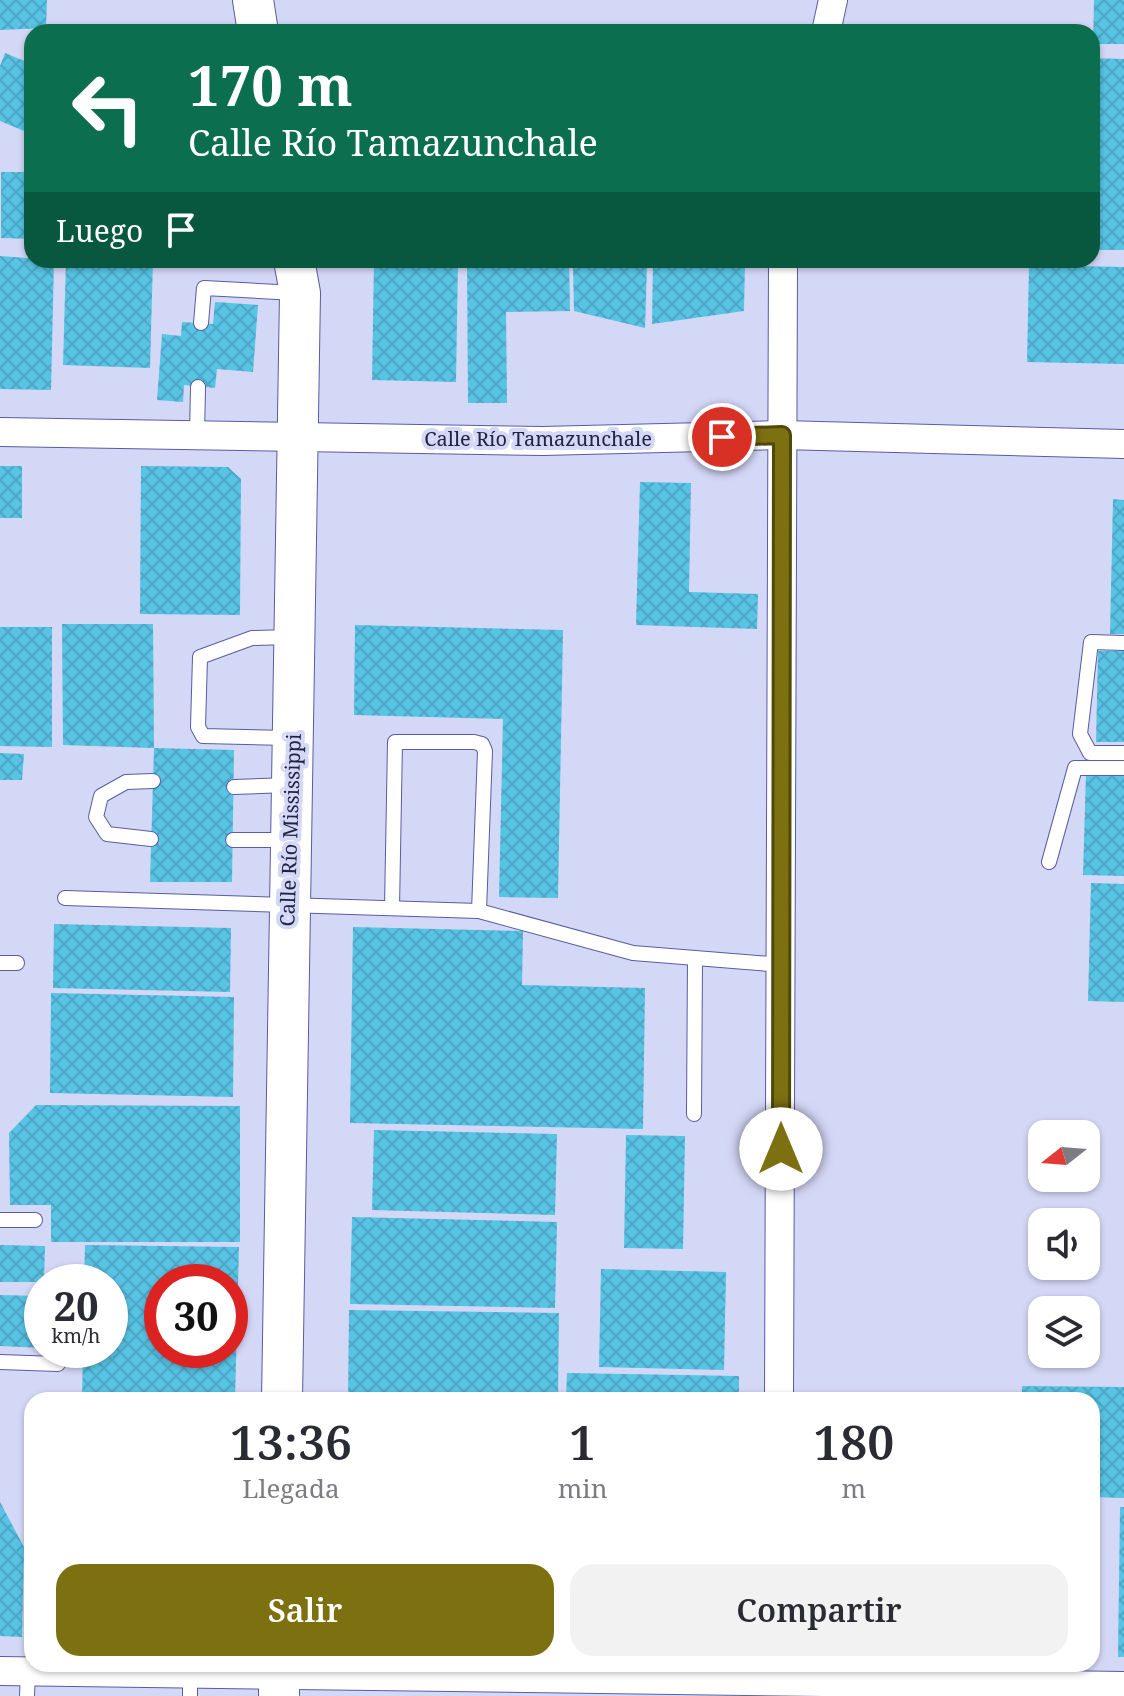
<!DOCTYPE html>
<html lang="es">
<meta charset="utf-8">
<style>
body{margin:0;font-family:"Noto Serif",serif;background:#f2f2f3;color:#2b2b33;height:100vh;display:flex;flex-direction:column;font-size:30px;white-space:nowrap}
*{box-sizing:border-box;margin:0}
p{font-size:26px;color:#7c7c81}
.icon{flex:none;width:44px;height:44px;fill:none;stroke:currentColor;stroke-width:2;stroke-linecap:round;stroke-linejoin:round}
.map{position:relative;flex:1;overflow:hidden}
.sheet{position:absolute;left:24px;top:1392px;width:1076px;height:280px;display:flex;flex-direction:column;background:#fff;border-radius:24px;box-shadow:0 2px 6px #0004}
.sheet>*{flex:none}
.banner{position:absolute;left:24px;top:24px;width:1076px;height:244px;border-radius:24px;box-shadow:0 2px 6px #0004;background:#0b6e4f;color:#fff;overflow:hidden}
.needle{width:52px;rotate:253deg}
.buttons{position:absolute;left:1028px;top:1120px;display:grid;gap:16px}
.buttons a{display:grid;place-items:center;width:72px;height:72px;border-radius:16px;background:#fff;box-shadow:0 2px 6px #0004;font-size:40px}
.speed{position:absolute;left:24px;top:1264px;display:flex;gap:16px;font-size:40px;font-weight:700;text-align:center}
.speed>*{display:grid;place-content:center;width:104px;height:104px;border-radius:50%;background:#fff;box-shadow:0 2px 6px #0004;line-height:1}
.speed small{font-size:20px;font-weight:400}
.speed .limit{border:12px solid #d22;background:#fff;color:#111}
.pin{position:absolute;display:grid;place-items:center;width:68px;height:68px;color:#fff;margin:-34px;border:4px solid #fff;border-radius:50%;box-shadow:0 2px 8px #0007}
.me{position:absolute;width:88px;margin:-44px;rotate:0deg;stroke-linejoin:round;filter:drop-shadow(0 0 6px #0008)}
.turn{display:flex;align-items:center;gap:28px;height:168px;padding:0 32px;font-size:36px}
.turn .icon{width:104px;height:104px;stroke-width:2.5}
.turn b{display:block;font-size:56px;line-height:68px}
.then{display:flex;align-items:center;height:76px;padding:0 32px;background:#0003;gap:16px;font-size:30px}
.eta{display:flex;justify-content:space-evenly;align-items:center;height:136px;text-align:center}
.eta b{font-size:48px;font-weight:600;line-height:56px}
.button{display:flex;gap:16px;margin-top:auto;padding:16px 32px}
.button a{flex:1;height:92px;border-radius:24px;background:#7d7010;color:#fff;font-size:32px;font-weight:600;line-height:92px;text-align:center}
.button a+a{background:#f2f2f3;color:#2b2b33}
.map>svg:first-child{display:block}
</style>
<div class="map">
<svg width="1124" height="1696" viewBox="0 0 1124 1696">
<defs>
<pattern id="building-cross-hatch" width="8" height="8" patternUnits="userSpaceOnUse" patternTransform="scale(2)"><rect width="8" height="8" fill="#58c3e4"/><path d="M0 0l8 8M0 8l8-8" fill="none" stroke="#4ca7c5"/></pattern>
</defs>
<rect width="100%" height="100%" fill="#d4d8f7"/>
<!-- building -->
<g fill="url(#building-cross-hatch)" fill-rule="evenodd">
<polygon points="0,0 47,0 46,28 0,30"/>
<polygon points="1094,0 1124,0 1124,44 1093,44"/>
<polygon points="5,53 32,64 29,133 0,121 0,66"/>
<polygon points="1092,58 1124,59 1124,250 1092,250"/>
<polygon points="1,172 32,172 32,239 1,238"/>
<polygon points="0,256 54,260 51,390 0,389"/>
<polygon points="66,260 153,260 150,368 63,365"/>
<polygon points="374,260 458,260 456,382 372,380"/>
<polygon points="467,260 569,260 570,311 506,312 507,403 468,403"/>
<polygon points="653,260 745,264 744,311 652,324"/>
<polygon points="573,263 647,265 645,328 574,311"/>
<polygon points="1029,265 1124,267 1124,364 1027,362"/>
<polygon points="215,302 258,305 253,372 217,369 215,388 184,385 183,402 157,400 162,334 181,336 182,322 213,324"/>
<rect x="0" y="466" width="22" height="52"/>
<polygon points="141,466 228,467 241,479 240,615 140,614"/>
<polygon points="640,482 691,483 689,592 758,594 757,629 636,625"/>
<polygon points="1113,499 1124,500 1124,634 1110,634"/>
<polygon points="62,624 153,624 154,748 63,745"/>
<polygon points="355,625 563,630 558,898 499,897 503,719 354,715"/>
<polygon points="0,627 52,627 52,747 0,746"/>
<polygon points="1098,651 1124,651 1124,742 1096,742"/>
<polygon points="154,748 234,750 232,882 150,882"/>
<polygon points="0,753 24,754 22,780 0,780"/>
<polygon points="1086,773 1124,774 1124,876 1083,875"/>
<polygon points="1091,883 1124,884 1124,1002 1088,1001"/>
<polygon points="54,924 231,928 230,992 53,988"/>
<polygon points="353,927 523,931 522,985 645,988 643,1129 350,1123"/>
<polygon points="51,993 234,997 233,1097 50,1093"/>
<polygon points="36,1105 240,1106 240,1242 51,1242 51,1205 10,1205 9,1133"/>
<polygon points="374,1130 557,1134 555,1215 372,1210"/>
<polygon points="626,1135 685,1136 683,1249 624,1248"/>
<polygon points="352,1217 557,1222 555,1308 350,1304"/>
<polygon points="0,1245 45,1246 44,1282 0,1282"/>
<path d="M85,1245l154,2 -4,153h-153l1,-50h27v-68h-26zM162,1282h68v68h-68z"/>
<polygon points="601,1269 726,1272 724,1370 599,1367"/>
<polygon points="0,1295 42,1296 42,1348 0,1346"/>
<polygon points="349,1310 559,1313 558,1400 348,1400"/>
<polygon points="567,1373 739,1376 739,1400 566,1400"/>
<polygon points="1022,1386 1124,1387 1124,1498 1092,1497 1092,1400 1022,1400"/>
<polygon points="0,1502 24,1547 22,1637 0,1636"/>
<polygon points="1120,1507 1124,1507 1124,1657 1118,1657"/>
</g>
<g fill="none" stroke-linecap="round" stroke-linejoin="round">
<!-- lane casing -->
<g stroke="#5a5ba0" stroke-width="16">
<g id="lane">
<polyline points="201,323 204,288 296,293"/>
<polyline points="197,435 198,387"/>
<polyline points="1124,643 1091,642 1080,734 1090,753 1124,753"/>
<polyline points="289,738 203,736 198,727 200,657 252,638 292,637"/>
<polyline points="234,787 289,785"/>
<polyline points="151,839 107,834 96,817 101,796 126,782 153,781"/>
<polyline points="233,840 290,840"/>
<polyline points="1049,862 1075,768 1124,768"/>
<polyline points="65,898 479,911 633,953 782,965"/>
<polyline points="392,908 395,742 474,742 482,744 485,751 479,911"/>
<polyline points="0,963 17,963"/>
<polyline points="694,1114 695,960"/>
<polyline points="0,1220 35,1220"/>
<polyline points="0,1362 58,1364"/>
<polyline points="190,1672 190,1696"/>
<polyline points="27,1696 28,1672"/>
</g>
</g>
<!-- street casing -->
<g stroke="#5a5ba0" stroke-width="30">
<g id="street">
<polyline points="826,32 833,0"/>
<polyline points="0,432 543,441 782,435 1124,444"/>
<polyline points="779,1400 783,260"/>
<polyline points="0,1671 1124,1686"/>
</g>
</g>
<!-- secondary casing -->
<g stroke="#5a5ba0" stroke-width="42">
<g id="secondary">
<polyline points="253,0 258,32"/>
<polyline points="282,1400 300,293 294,260"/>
<polyline points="279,1664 279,1696"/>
</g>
</g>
<!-- lane -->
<use href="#lane" stroke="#fff" stroke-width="14"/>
<!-- street -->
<use href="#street" stroke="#fff" stroke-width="28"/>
<!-- secondary -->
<use href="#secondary" stroke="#fff" stroke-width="40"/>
</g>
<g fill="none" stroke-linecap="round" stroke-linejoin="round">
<!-- route casing -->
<g stroke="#51490a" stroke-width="20">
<polyline id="route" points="722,437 782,435 781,1149"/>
</g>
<!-- route -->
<use href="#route" stroke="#7d7010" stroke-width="14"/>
</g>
<g text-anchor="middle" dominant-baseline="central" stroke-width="8" stroke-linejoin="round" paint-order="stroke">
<!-- street labels -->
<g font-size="20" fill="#222340" stroke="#d4d8f7">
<text x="538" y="438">Calle Río Tamazunchale</text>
<text transform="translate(290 830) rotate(-88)">Calle Río Mississippi</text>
</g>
</g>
</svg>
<div class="buttons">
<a><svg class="needle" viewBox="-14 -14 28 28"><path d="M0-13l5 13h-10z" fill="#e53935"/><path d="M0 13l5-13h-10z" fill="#7c7c81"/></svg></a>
<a><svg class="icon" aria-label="sound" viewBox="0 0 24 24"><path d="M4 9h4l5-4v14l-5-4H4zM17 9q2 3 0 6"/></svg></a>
<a><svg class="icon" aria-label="layers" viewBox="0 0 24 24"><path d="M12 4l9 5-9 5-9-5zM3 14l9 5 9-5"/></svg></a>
</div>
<div class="speed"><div>20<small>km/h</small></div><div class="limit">30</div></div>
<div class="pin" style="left:722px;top:437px;background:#d93025"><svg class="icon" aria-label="arrive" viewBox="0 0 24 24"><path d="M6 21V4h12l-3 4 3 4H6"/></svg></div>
<svg class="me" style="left:781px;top:1149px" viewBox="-20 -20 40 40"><circle r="19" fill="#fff"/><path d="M0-13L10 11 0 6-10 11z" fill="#7d7010"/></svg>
<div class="banner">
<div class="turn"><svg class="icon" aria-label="left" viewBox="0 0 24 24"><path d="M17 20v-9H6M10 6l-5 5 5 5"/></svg><div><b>170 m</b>Calle Río Tamazunchale</div></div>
<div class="then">Luego<svg class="icon" aria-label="arrive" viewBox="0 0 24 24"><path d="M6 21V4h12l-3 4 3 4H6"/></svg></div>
</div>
<section class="sheet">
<div class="eta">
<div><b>13:36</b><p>Llegada</p></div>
<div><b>1</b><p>min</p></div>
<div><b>180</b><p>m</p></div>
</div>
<div class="button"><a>Salir</a><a>Compartir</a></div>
</section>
</div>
